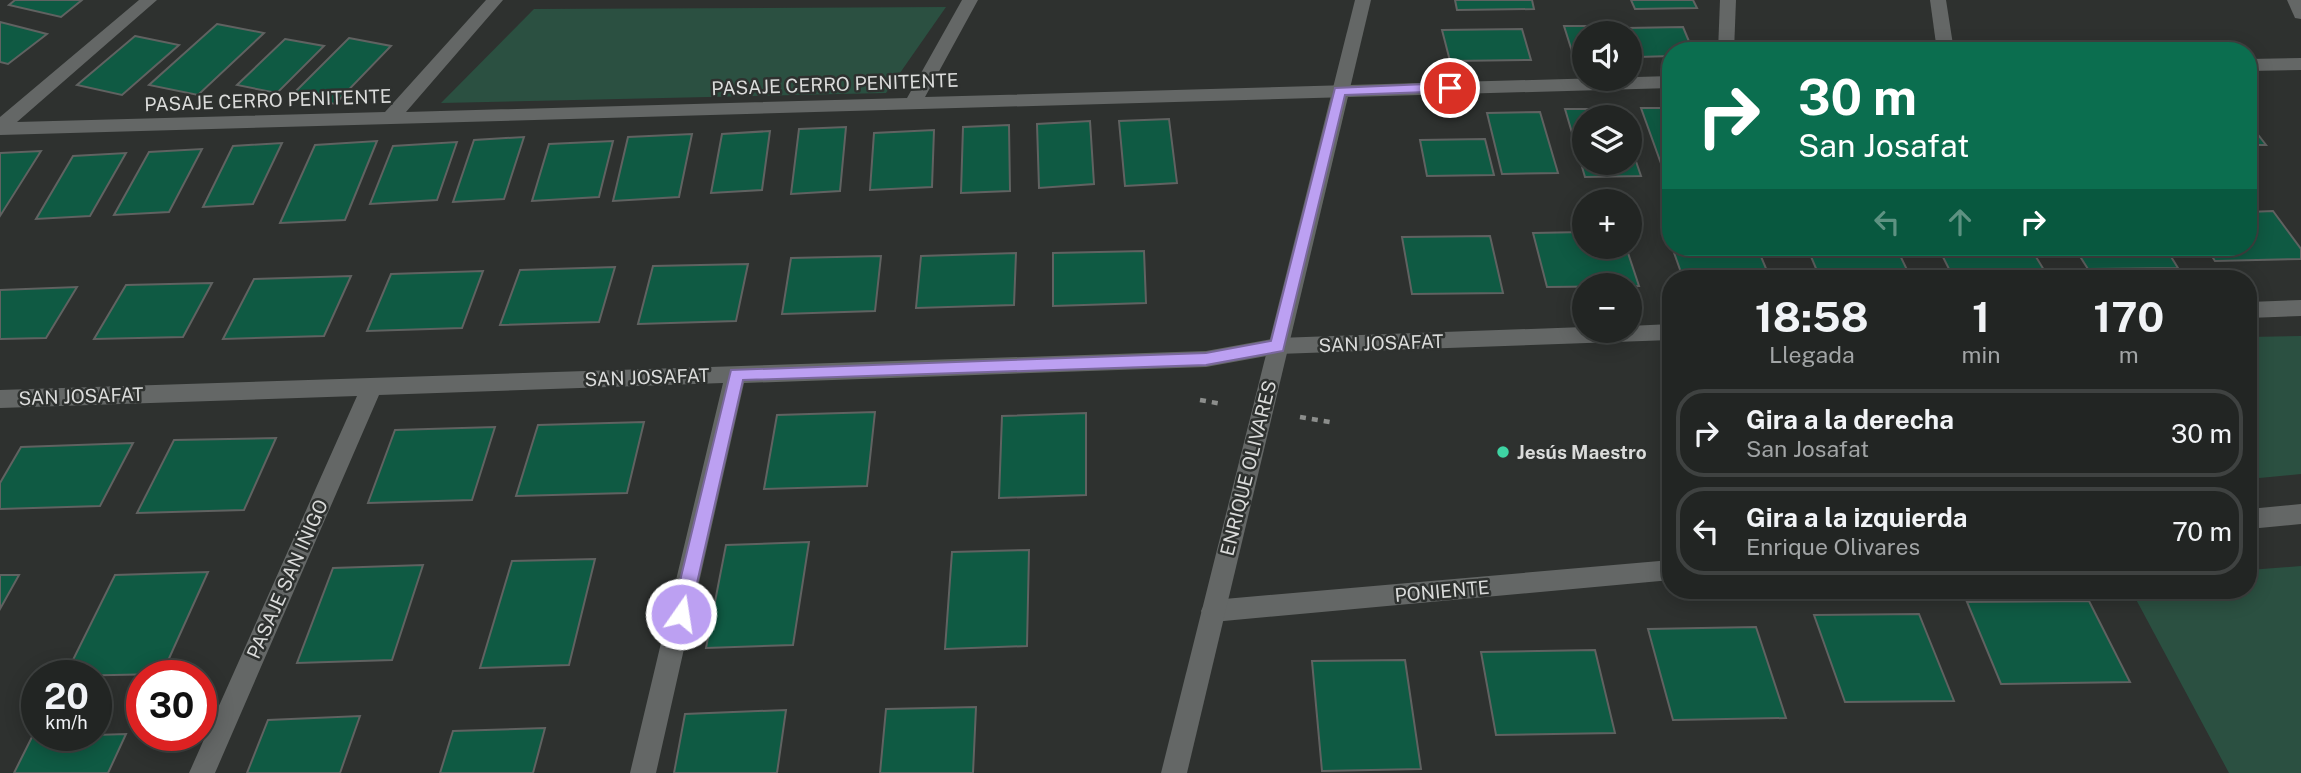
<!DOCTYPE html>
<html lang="es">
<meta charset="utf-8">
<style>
body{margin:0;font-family:"Public Sans",sans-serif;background:#2e3130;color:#f1f3f6;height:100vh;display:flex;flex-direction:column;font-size:26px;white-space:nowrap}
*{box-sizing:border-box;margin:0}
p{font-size:23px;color:#a2a5a6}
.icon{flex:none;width:38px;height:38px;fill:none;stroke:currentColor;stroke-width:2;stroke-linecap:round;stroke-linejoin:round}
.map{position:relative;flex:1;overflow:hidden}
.details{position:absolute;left:1662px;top:270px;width:595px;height:329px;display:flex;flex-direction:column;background:#222523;border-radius:28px;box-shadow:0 4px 18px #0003,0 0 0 2px #3f4241}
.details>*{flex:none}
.hud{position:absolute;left:1662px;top:42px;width:595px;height:214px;border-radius:28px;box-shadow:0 4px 18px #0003,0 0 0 2px #3f4241;background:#0b6e4f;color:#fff;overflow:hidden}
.fabs{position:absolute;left:1572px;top:21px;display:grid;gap:14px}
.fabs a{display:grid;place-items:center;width:70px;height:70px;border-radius:50%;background:#222523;box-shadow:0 4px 18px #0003,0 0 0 2px #3f4241;font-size:35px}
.speed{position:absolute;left:21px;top:660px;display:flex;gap:14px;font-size:35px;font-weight:700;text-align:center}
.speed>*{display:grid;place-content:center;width:91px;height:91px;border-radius:50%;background:#222523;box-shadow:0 4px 18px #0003,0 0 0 2px #3f4241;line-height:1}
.speed small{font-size:18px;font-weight:400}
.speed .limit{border:10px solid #d22;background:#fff;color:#111}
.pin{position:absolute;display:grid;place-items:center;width:60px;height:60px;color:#fff;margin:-30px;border:4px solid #fff;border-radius:50%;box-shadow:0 2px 7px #0007}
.me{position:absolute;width:77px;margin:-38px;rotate:13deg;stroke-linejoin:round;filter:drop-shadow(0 0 5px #0008)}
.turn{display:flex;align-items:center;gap:24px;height:147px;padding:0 21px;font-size:32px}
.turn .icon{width:91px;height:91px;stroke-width:2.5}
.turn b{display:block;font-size:49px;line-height:60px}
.lanes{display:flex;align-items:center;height:66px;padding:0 21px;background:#0003;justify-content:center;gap:35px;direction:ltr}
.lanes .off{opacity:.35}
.eta{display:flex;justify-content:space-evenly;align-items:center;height:119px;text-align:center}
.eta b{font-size:42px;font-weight:700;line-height:49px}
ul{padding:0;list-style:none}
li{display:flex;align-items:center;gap:21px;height:88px;margin:0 14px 10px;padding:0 7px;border:4px solid #3f4241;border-radius:28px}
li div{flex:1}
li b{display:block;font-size:26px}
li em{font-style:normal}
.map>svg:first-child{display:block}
</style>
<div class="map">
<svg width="2301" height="773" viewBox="0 0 2301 773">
<rect width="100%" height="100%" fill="#2e312f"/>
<!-- green -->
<g fill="#2b5041">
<polygon points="946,7 886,93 441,103 534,9"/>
<polygon points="2301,336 2301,474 2249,479 2249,337"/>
<polygon points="2301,566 2301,773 2229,773 2131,590 2249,590 2249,570"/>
</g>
<!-- building -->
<g fill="#0f5a43" stroke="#606261" stroke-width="2">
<polygon points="15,0 82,0 61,17 9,5"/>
<polygon points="1455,0 1532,0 1534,9 1457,10"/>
<polygon points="1631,0 1693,0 1697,8 1635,9"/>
<polygon points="0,22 47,34 8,64 0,62"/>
<polygon points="217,24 264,33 198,95 149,85"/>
<polygon points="1564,26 1602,26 1605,33 1584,33 1584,64 1576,64"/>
<polygon points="1683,27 1693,51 1671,51 1671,56 1638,57 1627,28"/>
<polygon points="1522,29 1531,60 1450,61 1442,30"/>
<polygon points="135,36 179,45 122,95 77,85"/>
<polygon points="349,38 391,46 335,104 292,95"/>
<polygon points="285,39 324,46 277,93 237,85"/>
<polygon points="1641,108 1671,108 1671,169 1663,169"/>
<polygon points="1565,109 1618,109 1621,117 1584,117 1584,163 1629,163 1629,141 1641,176 1585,177"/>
<polygon points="1540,112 1558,173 1502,174 1487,113"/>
<polygon points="1169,119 1177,183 1125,186 1119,121"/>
<polygon points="1090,121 1094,184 1039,188 1037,124"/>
<polygon points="2249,123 2266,145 2249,145"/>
<polygon points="1009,125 1010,191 961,193 963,127"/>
<polygon points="846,127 840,191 791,194 799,129"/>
<polygon points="934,130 932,187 870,190 874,133"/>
<polygon points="770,131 762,190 711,193 722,134"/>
<polygon points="692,134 679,197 613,201 628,137"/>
<polygon points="524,137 504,199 453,202 474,140"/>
<polygon points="1485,139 1494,175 1427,176 1420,140"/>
<polygon points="377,141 345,220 280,223 315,145"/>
<polygon points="613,141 599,197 532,201 549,144"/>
<polygon points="457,142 437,200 370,204 393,146"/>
<polygon points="282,143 253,204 203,207 233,146"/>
<polygon points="202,149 169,212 114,215 149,152"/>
<polygon points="41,151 0,216 0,153"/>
<polygon points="126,153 90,216 36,219 73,156"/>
<polygon points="2273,211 2301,249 2301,259 2215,261 2206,247 2249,247 2249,212"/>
<polygon points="1584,232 1584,247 1626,247 1639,286 1547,287 1533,233"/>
<polygon points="1490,236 1503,293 1412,294 1402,237"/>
<polygon points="1672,247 1757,247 1770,278 1683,278"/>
<polygon points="1807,247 1896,247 1910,276 1820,278"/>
<polygon points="1938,247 2030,247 2044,270 1950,271"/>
<polygon points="2074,247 2165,247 2178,268 2088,269"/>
<polygon points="1144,251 1146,303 1053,306 1053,253"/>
<polygon points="1016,253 1014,305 916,308 921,256"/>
<polygon points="881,256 875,311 782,314 791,258"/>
<polygon points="748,264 736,321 638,324 653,266"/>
<polygon points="615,267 599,322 500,325 520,270"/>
<polygon points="483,271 462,328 367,331 391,274"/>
<polygon points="351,276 324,336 223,339 254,279"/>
<polygon points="212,283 183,337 94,339 126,285"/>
<polygon points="77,287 46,338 0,339 0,290"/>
<polygon points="875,412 867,486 764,489 777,415"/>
<polygon points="1086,413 1086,495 999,498 1002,416"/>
<polygon points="644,422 627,493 516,496 538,425"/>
<polygon points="495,427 472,500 368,503 395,430"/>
<polygon points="276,438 244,510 137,513 174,440"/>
<polygon points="133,443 100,506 0,509 0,483 21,447"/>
<polygon points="809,542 793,645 706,648 726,545"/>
<polygon points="1029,550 1027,646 945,649 952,552"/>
<polygon points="595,559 569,665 480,668 512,561"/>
<polygon points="423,565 392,660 297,663 333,568"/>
<polygon points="208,572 162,674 65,676 115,575"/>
<polygon points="0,575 19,575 0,609"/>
<polygon points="2089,601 2130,682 2001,684 1967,602"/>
<polygon points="1919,614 1954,701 1845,702 1814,615"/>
<polygon points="1756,627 1786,718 1673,720 1648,629"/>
<polygon points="1595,650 1615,733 1496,735 1481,652"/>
<polygon points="1405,660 1421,769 1322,771 1312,661"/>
<polygon points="976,707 973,773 880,773 886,709"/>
<polygon points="786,710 777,773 674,773 685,714"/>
<polygon points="360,716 340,773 247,773 268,720"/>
<polygon points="545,728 533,773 440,773 453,731"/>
<polygon points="126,734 108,773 14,773 32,737"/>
</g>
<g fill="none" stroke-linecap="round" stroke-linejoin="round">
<!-- path -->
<g stroke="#8c8e8c" stroke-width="4.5" stroke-dasharray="6 6" stroke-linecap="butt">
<polyline points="1200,400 1222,404"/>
<polyline points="1300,417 1330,422"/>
</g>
<!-- street -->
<g fill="#646766" fill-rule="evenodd">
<polygon points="139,0 157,0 17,122 385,112 486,0 503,0 406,112 907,98 962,0 978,0 925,97 1671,76 1671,88 0,135 0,117"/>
<polygon points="1720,0 1736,0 1734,51 1718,51"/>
<polygon points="1930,0 1946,0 1954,51 1937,51"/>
<polygon points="2287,0 2301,0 2301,19 2295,18"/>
<polygon points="2301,58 2301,70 2249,71 2249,59"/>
<polygon points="2301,300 2301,316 2249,318 2249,302"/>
<polygon points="1671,324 1671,340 1278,354 1206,367 744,383 656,773 630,773 723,383 379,395 215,773 189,773 357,396 0,408 0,390 1206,351 1278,338 1584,327 1584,331 1629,331 1629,326"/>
<polygon points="2301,504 2301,524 2249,529 2249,509"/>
<polygon points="1671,560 1671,580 1213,622 1205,619 1201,611 1205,603 1213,600"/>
</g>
<!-- secondary -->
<polygon fill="#646766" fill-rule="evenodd" points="1355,0 1371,0 1187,773 1161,773"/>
</g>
<!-- route -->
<polygon fill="#bca0f2" stroke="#7a689d" stroke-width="2" points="1450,83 1457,88 1455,91 1345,95 1283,351 1206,365 743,380 690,614 687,619 681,622 674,619 672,614 731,370 1206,353 1271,341 1335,88"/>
<!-- markers -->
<circle fill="#3ed4a3" stroke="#2e312f" stroke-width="2.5" cx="1503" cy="452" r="7"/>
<g text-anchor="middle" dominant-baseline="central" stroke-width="5" stroke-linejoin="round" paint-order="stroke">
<!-- street labels -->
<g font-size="19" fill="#dadbda" stroke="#2e312f">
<text transform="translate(835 84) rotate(-2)">PASAJE CERRO PENITENTE</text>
<text transform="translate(268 100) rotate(-2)">PASAJE CERRO PENITENTE</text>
<text transform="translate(1381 343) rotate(-2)">SAN JOSAFAT</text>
<text transform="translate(647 377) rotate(-2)">SAN JOSAFAT</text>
<text transform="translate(81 396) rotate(-2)">SAN JOSAFAT</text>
<text transform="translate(1248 468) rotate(-76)">ENRIQUE OLIVARES</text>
<text transform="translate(287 579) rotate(-66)">PASAJE SAN IÑIGO</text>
<text transform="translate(1442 591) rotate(-5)">PONIENTE</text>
</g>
<!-- poi labels -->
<g font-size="19" font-weight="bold" fill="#dadbda" stroke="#2e312f" text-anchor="start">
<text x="1517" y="452">Jesús Maestro</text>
</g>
</g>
</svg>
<div class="fabs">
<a><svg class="icon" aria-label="sound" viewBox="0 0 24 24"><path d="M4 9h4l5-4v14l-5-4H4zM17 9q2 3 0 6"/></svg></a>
<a><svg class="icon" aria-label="layers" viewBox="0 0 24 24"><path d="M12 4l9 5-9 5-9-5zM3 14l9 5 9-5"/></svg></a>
<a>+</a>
<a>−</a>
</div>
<div class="speed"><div>20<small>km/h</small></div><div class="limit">30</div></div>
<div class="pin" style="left:1450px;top:88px;background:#d93025"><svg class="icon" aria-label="arrive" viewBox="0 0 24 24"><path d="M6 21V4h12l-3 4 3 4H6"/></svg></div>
<svg class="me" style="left:681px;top:614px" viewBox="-20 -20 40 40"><circle r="17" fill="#bca0f2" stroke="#fff" stroke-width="3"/><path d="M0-11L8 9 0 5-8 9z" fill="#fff"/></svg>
<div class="hud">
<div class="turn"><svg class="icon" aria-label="right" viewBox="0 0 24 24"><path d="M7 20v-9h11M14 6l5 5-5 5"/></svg><div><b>30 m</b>San Josafat</div></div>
<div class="lanes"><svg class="icon off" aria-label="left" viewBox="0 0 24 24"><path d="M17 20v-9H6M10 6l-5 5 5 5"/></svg><svg class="icon off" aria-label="ahead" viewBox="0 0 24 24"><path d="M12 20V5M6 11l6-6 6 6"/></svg><svg class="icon" aria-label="right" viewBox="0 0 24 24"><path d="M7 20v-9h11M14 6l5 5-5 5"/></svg></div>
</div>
<section class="details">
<div class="eta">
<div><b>18:58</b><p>Llegada</p></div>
<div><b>1</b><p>min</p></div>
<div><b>170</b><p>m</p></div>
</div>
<ul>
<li><svg class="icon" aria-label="right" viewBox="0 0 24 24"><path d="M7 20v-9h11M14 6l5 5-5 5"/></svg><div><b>Gira a la derecha</b><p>San Josafat</p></div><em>30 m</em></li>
<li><svg class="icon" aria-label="left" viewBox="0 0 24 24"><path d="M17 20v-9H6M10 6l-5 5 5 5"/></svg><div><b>Gira a la izquierda</b><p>Enrique Olivares</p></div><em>70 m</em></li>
</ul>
</section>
</div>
